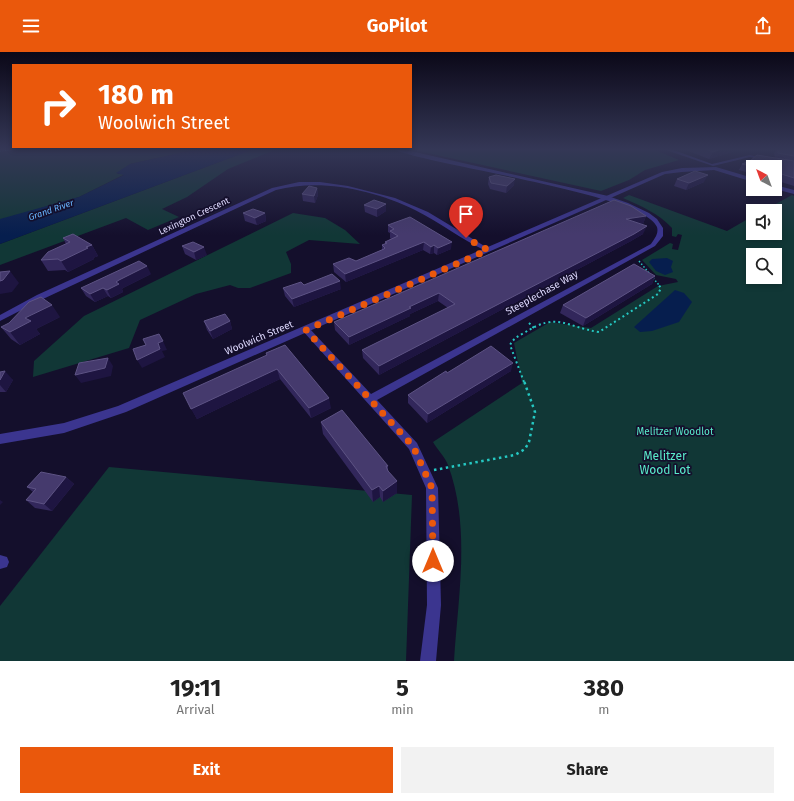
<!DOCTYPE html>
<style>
body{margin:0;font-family:"Fira Sans",sans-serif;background:#f2f2f2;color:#222;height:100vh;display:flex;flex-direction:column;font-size:15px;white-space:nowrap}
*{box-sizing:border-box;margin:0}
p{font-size:13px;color:#767676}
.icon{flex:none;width:22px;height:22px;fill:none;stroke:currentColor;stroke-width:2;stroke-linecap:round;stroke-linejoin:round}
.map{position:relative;height:609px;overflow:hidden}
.drawer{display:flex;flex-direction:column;background:#fff;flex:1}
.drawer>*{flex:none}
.hud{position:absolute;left:12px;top:12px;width:400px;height:84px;border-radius:0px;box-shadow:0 2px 6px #0003;background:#ea580c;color:#fff;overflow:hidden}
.needle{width:26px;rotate:319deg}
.fabs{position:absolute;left:746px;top:108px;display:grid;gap:8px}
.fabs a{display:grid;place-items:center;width:36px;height:36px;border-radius:0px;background:#fff;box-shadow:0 2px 6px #0003;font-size:20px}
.pin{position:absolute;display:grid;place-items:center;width:34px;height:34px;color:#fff;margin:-41px -17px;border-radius:50% 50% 50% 0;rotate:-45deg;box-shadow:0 0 4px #0007}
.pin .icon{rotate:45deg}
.me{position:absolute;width:44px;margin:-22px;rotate:0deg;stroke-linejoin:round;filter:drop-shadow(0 0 3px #0008)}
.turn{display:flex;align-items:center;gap:14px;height:84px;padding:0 20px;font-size:18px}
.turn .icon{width:52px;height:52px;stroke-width:2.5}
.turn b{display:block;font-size:28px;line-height:34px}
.eta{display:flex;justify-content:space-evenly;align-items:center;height:68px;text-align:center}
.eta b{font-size:24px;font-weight:700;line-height:28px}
.button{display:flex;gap:8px;margin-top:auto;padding:8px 20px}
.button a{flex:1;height:46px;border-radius:0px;background:#ea580c;color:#fff;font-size:16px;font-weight:700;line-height:46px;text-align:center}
.button a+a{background:#f2f2f2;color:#222}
header{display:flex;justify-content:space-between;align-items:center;height:52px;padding:0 20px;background:#ea580c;color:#fff;font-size:18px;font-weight:700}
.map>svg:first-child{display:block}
</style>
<header><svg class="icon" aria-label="menu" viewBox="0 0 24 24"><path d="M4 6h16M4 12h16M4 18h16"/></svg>GoPilot<svg class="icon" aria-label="share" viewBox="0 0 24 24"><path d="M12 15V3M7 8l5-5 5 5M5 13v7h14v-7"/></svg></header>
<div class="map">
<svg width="794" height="609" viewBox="0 0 794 609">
<rect width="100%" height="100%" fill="#140f2c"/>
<!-- green -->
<g fill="#113736" fill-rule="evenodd">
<polygon points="0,97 198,97 130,112 117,122 125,122 79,145 0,168"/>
<polygon points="254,97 277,97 228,117 187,145 162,157 179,165 148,178 126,166 0,213 0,192"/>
<polygon points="409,97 653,97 679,108 645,118 629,128 601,139"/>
<path d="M629,143l98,36 26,-15v17h22v-22h-12l29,-16 2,1v465h-340c4,-64 17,-134 -6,-196 -3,-8 -11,-16 -15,-23l89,-59 -8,-40 36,-21 41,6 67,-42 20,-4 -2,-3 -20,-4 -14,-15 28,-17 3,1 -1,5 6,1 4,-15 -4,-1 -2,3 -4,-1v-8c-14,-15 -31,-22 -49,-30zM753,203h22v22h-22z"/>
<polygon points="293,161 325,166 345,178 360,192 309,188 286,200 291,212 291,221 250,236 238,236 230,233 196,242 140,268 129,296 33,325 34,309 84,264"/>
<polygon points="109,415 412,443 406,609 0,609 0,554"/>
</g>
<!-- water -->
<g fill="#061e4e">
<polygon points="198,97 254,97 0,192 0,167 79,145 124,123 116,121 130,112"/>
<polygon points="667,206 673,209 671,215 673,220 665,223 656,219 649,210 652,207"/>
<polygon points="675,238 684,241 692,250 679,270 652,279 640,280 634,275"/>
</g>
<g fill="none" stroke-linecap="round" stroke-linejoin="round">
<!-- path-far3 -->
<polyline stroke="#25c8c2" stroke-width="1" stroke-dasharray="1 1.5" stroke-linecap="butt" points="0,99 26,97"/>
<!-- path-far2 -->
<g stroke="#25c8c2" stroke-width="1.5" stroke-dasharray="1.5 2" stroke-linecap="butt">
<polyline points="639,209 649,221"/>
<polyline points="653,226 659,233"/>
</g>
<!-- path-far1 -->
<g stroke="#25c8c2" stroke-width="2" stroke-dasharray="2 3" stroke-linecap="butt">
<polyline points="529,271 534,276"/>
<path d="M524,330l-14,-37c3,-6 8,-9 14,-12 34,-22 41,-6 75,-1l59,-38 3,-6 -3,-4"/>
</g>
<!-- path -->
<polyline stroke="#25c8c2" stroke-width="2.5" stroke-dasharray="2.5 3.5" stroke-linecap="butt" points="434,418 515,403 525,397 529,390 535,360 524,329"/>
<!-- minor -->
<g fill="#3b358f" fill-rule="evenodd">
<path d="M392,97h10l206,47 20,7 21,10 8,6 6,9v8l-8,10 -278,154 40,43 21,45 3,117 -5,56h-16l7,-56 -1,-117 -17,-39 -107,-119 1,-2h6l62,66 280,-150c3,-5 8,-10 6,-17 -12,-33 -225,-61 -265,-78z"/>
<polygon points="663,97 671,97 712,112 750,103 769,108 767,109 750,105 713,114"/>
<path d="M299,130h21l28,4 47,12 33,14 63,38 -3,2 -2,-1c-25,-12 -47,-29 -71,-41 -41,-20 -94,-32 -139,-20l-233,109 -43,22v-6l37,-20 235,-107z"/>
<polygon points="0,503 7,505 9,510 7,515 0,517"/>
</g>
<!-- tertiary -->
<g fill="#3b358f" fill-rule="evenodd">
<polygon points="682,116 716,115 753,126 753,130 714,118 682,120 665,122 126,360 64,381 0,392 0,382 64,371 118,354 662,120"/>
<polygon points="775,133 794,138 794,142 775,137"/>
</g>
</g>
<!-- wall -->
<g fill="#32275b">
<polygon points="683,97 742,97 709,107"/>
<polygon points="776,97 794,97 794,134 775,128 775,115 753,115 753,122 739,118 742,112 775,106 774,101"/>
<polygon points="489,125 514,133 506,141 490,137 488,132"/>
<polygon points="677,127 704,130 686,138 674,134"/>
<polygon points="317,136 318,143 315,151 303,149 302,142"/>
<polygon points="386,152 386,159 377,165 365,160 364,153"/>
<polygon points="243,161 265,161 266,169 257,173 245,169"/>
<polygon points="646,164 643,172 640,172 643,182 631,189 379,323 363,306 362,298 448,256 438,249 410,262 410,264 349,293 335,278 334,270"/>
<polygon points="388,173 451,197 437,203 434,201 430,202 423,198 346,230 334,220 333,212 356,209 382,198 382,193 385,192 385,190 391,187 390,186 390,181 388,180"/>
<polygon points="63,186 92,193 98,204 93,206 94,207 68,220 65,218 48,219 41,208 66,192"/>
<polygon points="182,194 207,203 196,208 185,202"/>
<polygon points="151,222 123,236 122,237 123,240 111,246 108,244 95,250 86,244 81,236"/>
<polygon points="655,224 652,232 583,274 560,261 563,253"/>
<polygon points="304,233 341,237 294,255 285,244 283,236"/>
<polygon points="60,265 36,277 40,282 20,293 11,287 1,275"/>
<polygon points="204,269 230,269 232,277 213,287 207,278"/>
<polygon points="266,301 331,356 311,366 280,327 197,367 183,341 266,304"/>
<polygon points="511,319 427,371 408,351 408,343 447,321"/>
<polygon points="0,320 13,328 6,340 0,340"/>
<polygon points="321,370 388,414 388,418 397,441 383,450 380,445 373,450 323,382"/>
<polygon points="66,425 74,432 52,459 35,456 26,448 33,440 27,435"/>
</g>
<!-- shaded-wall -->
<g fill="#1e1541">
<polygon points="721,97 742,97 709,107 713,100"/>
<polygon points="708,123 704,130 686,138 689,131"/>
<polygon points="515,127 514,133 506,141 507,134"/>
<polygon points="317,136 318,143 315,151 314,144"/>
<polygon points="386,152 386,159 377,165 377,157"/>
<polygon points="265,161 266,169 257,173 255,166"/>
<polygon points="646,164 643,172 623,174 626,167"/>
<polygon points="647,174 643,182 631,189 379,323 379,314"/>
<polygon points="424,190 423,198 346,230 345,222"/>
<polygon points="452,190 451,197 437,203 438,196"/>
<polygon points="92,193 98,204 93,206 94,207 68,220 61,209 86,195"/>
<polygon points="434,193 434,201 430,202 431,195"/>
<polygon points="204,195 207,203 196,208 194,200"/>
<polygon points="147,214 151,222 123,236 122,237 123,240 111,246 107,238 119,228"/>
<polygon points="10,219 19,231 12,240 0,242 0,229"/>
<polygon points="655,224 652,232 583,274 586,266"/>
<polygon points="340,229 341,237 294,255 292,247"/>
<polygon points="103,236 108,244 95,250 90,242"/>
<polygon points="439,241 438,249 410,262 410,264 349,293 349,285 409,255"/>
<polygon points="52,253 60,265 36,277 40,282 20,293 10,280 25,266"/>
<polygon points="230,269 232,277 213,287 210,279"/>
<polygon points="163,289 167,298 162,299 165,305 142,316 137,308 158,291"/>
<polygon points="108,306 113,314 111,324 81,331 75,323"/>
<polygon points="513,311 511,319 427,371 428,362"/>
<polygon points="277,317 280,327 197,367 191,357"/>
<polygon points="5,319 13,328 6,340 0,333 0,328"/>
<polygon points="329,346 331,356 311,366 309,356"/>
<polygon points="66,425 74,432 52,459 44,452"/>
<polygon points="397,429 397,441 383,450 383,439"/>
<polygon points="379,434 380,445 373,450 372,438"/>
<polygon points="0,448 3,450 0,453"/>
</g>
<!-- building -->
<g fill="#453a6d" stroke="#5d5384">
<polygon points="706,97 721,97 713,100"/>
<polygon points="778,97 794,97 794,104 778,101"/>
<polygon points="757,103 794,109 794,126 775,120 775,115 755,115 742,112 750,109"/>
<polygon points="695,119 708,123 689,131 677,127"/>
<polygon points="496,123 515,127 507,134 491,131 489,125"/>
<polygon points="309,134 317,136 314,144 302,142"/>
<polygon points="374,148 386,152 377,157 364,153"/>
<polygon points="614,148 631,154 646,164 626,167 647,174 634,182 379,314 362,298 455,252 439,241 409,255 411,256 349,285 334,270"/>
<polygon points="253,157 265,161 255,166 243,161"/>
<polygon points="410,165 452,190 438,196 434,193 431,195 424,190 345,222 333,212 349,206 356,209 384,197 385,196 382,193 387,191 385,190 398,184 390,179 394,177 388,173"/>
<polygon points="73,182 92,193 86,195 88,196 61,209 58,207 41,208 48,200 70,190 63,186"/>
<polygon points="193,190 204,195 194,200 182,194"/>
<polygon points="139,209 147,214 119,228 116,230 119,232 107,238 103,236 90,242 81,236"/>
<polygon points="634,212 655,224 586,266 563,253"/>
<polygon points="10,219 3,228 0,229 0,220"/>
<polygon points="332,222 340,229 292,247 283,236 301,230 304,233"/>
<polygon points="41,245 52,253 25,266 31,269 10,280 1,275 9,271 29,250"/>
<polygon points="225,262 230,269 210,279 204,269"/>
<polygon points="159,282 163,289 158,291 160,297 137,308 133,297 146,293 143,287"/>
<polygon points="285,293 329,346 309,356 277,317 191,357 183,341 267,303 266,301"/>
<polygon points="491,294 513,311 428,362 408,343 446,319 447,321"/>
<polygon points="108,306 105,316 75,323 79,311"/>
<polygon points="5,319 0,328 0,320"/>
<polygon points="342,358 388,414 386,414 388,419 397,429 383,439 379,434 372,438 321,370"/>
<polygon points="41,420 66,425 44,452 26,448 36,437 27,435"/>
</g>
<!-- sky -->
<linearGradient id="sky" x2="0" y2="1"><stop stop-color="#0b0818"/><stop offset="0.53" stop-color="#343756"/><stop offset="1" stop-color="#343756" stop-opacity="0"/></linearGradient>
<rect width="794" height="183" fill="url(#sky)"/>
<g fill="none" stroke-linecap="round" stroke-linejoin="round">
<!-- route -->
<polyline stroke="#ea580c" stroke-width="7" stroke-dasharray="0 12.6" points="433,509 432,436 413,394 306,278 488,198 466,186"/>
</g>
<g text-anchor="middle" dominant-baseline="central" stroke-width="3.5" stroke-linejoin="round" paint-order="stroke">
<!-- far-water labels -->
<g font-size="9" font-style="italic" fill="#68b5ff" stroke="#140f2c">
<text transform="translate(51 158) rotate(-19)">Grand River</text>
</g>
<!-- far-street labels -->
<g font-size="9" fill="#dfdaff" stroke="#140f2c">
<text transform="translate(194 164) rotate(-25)">Lexington Crescent</text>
</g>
<!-- street labels -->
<g font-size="10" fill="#dfdaff" stroke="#140f2c">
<text transform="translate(542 241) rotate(-29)">Steeplechase Way</text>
<text transform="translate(259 286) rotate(-23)">Woolwich Street</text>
</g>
<!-- park labels -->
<g font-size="10" fill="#59ebca" stroke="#140f2c">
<text x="675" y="380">Melitzer Woodlot</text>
</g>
<!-- near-park labels -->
<g font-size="12" fill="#59ebca" stroke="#140f2c">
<text x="665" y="404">Melitzer<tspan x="665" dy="14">Wood Lot</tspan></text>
</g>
</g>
</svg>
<div class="fabs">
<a><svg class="needle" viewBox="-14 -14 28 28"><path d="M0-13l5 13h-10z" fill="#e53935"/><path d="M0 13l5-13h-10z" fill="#767676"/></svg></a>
<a><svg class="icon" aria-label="sound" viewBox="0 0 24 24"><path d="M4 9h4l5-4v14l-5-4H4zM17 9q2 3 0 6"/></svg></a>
<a><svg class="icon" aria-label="search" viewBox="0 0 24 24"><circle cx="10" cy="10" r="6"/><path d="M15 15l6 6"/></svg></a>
</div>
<div class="pin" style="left:466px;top:186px;background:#d93025"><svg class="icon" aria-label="arrive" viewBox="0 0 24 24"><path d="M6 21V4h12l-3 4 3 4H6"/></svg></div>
<svg class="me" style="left:433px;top:509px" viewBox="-20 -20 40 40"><circle r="19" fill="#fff"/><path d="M0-13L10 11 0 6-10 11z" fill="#ea580c"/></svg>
<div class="hud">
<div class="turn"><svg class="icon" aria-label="right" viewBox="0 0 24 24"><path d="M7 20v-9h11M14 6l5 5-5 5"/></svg><div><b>180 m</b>Woolwich Street</div></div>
</div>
</div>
<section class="drawer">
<div class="eta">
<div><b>19:11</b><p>Arrival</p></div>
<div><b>5</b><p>min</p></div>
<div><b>380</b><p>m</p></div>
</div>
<div class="button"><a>Exit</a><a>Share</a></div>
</section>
